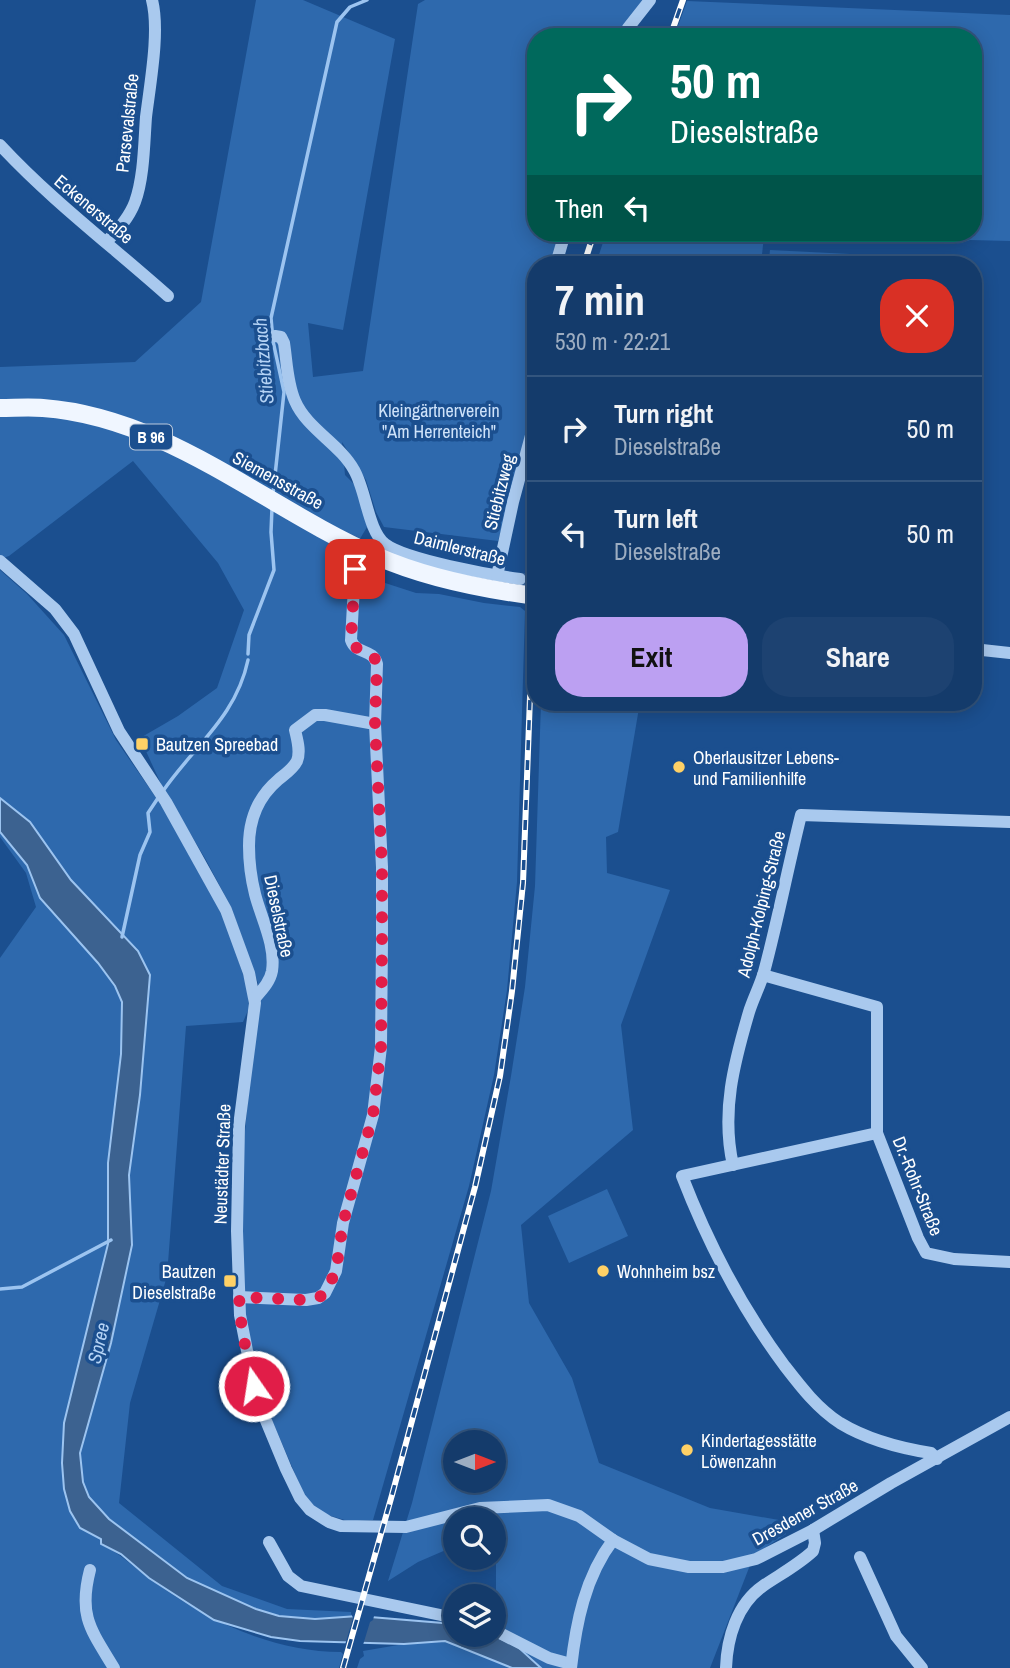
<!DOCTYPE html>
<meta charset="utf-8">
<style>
body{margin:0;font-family:"Archivo Narrow",sans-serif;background:#1d4271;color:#f1f3f6;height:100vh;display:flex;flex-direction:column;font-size:26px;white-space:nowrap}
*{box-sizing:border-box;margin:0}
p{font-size:23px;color:#9dadc1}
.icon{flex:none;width:38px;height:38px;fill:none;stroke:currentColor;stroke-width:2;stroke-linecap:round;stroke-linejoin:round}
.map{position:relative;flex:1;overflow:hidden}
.sheet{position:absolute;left:527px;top:256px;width:455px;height:455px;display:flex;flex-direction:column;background:#143b6b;border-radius:28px;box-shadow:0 4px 18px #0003,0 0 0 2px #33557e}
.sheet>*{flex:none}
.top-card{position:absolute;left:527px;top:28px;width:455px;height:214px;border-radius:28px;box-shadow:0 4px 18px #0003,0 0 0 2px #33557e;background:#00695c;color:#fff;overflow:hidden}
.needle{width:46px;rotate:90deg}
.tools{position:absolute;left:443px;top:1430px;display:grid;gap:14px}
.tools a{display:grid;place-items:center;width:63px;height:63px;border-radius:50%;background:#143b6b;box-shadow:0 4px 18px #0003,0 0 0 2px #33557e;font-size:35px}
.pin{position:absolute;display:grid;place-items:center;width:60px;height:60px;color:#fff;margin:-30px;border-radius:14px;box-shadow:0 4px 10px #0006}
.me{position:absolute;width:77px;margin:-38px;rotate:347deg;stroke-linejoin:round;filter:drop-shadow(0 0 5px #0008)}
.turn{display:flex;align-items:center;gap:24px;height:147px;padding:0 28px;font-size:32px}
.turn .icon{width:91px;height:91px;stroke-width:2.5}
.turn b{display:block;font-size:49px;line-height:60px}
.then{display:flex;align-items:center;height:66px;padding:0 28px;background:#0003;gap:14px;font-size:26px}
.round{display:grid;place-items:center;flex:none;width:74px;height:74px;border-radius:28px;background:#1d4271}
.head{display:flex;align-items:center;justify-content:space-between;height:119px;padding:0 28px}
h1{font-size:42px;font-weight:800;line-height:52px}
.primary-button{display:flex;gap:14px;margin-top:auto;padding:14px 28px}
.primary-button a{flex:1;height:80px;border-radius:28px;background:#bca0f2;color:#111;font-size:28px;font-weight:800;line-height:80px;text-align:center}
.primary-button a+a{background:#1d4271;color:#f1f3f6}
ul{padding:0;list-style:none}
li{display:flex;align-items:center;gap:21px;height:105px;padding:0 28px;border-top:2px solid #33557e}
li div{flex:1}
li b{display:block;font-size:26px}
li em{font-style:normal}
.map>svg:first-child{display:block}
</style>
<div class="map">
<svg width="1010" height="1668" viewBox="0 0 1010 1668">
<rect width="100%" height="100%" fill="#1b4f8f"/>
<!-- green -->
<g fill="#2e69ad" fill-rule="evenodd">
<polygon points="256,0 303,0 395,39 343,330 308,323 313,377 363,371 418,4 425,0 647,0 622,37 536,37 536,233 562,233 553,264 536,264 535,404 529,435 498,541 384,527 376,512 366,480 342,442 345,475 357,487 365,506 367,527 342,569 416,593 439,594 484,603 520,607 525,611 517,882 507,990 494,1075 469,1186 373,1520 348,1521 321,1513 305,1497 272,1420 256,1366 244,1314 242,1215 244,1142 253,1045 260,1007 258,983 231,907 206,860 161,784 140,738 178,716 217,688 244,610 218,563 133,461 9,556 0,559 0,367 135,362 201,302"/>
<polygon points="687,1 1010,15 1010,241 970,240 961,243 764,236 761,264 596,264 606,233 973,233 973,37 674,37"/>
<polygon points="770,250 970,260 969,264 876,264 769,259"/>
<polygon points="0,570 27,594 64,635 116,740 166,812 223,913 248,990 249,1008 243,1022 186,1026 167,1276 130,1403 119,1503 222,1586 287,1609 351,1612 352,1616 315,1619 279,1616 256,1609 187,1578 109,1519 89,1497 83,1482 80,1453 111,1343 132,1245 129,1175 140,1095 150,975 138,951 71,880 30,822 0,798"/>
<path d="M541,702h99l-22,130 -12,5 1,36 63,17 -49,135 12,105 -112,95 8,78 43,75 27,85 111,45 69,12 7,14 -32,21 -44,113h-169l-11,-12 -34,-20v-96h-2v-21h-39v27l-37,16 -30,19 24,-78 79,-312 20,-115 14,-89 10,-101zM455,1442h39v38h-39z"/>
<path d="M0,833l27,32 13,33 58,65 17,23 7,16 -1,52 -13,109v81l-44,179 16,105 21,11v5c20,10 30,21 48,34 54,41 123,74 192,74l2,2 -4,14h-339v-710l36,-51 -10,-34 -26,-36z"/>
<polygon points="607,1189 628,1236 569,1263 548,1216"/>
<polygon points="444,1641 512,1668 357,1668 360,1659 364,1656 363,1651 404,1644"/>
</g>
<!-- water -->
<polygon fill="#3c6290" stroke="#9cc4f0" stroke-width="2" points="0,798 30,822 71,880 138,951 150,975 140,1095 129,1175 132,1245 111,1343 80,1453 83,1482 89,1497 109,1519 187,1578 256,1609 279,1616 315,1619 358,1616 455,1624 455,1634 491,1634 518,1647 541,1668 512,1668 445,1641 404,1644 300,1641 271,1637 214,1620 149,1578 121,1554 101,1544 101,1539 80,1528 70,1511 64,1489 62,1463 64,1423 108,1244 108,1163 121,1054 122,1002 115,986 98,963 40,898 27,865 0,832"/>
<!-- pier -->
<polygon fill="#1b4f8f" points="351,1613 372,1613 374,1616 373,1620 370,1622 363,1645 345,1645 353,1618"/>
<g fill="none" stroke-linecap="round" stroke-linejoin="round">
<!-- stream -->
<g stroke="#9cc4f0" stroke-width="3.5">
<polyline points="273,494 284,392 273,341 271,318 337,22 350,7 367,0"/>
<polyline points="248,654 249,635 274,570 271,532 272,508"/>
<path d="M163,791c31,-45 73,-74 85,-131"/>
<polyline points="122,937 140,855 150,832 148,813 158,798"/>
<polyline points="0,1289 22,1287 111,1240"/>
</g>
<!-- minor-tunnel -->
<polyline stroke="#3d69a0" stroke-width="12" stroke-dasharray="12 6" stroke-linecap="butt" points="520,579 536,581"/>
<!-- minor -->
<g stroke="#a9c9ee" stroke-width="12">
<polyline points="625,37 628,28 650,0"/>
<path d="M0,145c51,55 112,101 168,151"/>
<path d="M107,241c11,-11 22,-23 28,-39 9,-25 9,-58 11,-85 4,-33 14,-86 6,-117"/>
<polyline points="556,264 565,233"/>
<path d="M275,336l6,1 3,6c3,19 3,40 11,58 12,28 45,43 59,69 12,20 14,61 31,74 21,16 106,31 135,35"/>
<polyline points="0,561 55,609 74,634 119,731 166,802 226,910 249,973 255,1003 239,1126 237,1231 240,1315 254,1386 262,1411 286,1469 300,1498 310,1510 329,1522 341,1526 406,1527 480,1508 548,1505 579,1516 613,1540 649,1559 689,1567 723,1567 756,1559 813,1530 891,1483 1010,1417"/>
<polyline points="497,576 513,502 536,417"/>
<polyline points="973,649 1010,653"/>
<polyline points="763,975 877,1007 877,1133 918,1238 926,1253 954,1259 1010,1262"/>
<path d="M255,998c7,-8 15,-16 17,-27 4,-26 -11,-53 -17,-77 -4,-16 -6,-33 -6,-48 0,-27 9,-49 29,-66 7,-6 15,-11 19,-19 4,-10 0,-22 -2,-31l20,-15h10l50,9"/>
<path d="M877,1133l-195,43c26,67 59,131 102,189 17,22 33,43 56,58 28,17 59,25 91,30l6,6"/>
<path d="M733,1165c-12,-53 1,-102 16,-153 4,-13 11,-26 15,-40 14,-52 24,-105 37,-157l209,7"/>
<path d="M239,1297l67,3 12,-2 7,-5 11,-22 7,-48 30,-108 8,-68 1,-105v-75l-7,-143 2,-60c-4,-16 -21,-9 -26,-24l4,-71"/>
<polyline points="269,1542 288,1576 301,1586 455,1618"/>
<polyline points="860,1557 896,1636 922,1668"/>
<path d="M90,1570c-12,46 1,60 24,98"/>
<polyline points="494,1630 549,1658 571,1664"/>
<path d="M571,1668c5,-45 14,-91 42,-128"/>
<path d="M726,1668c1,-30 11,-64 37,-82 16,-11 35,-21 50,-35l2,-8 -2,-13"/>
</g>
<!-- major -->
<path stroke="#f0f6ff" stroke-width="18" d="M0,408c14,0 29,-1 43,0 124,9 223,100 333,148 50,22 105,33 160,40"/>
<!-- rail casing -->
<g stroke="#fff" stroke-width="6">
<g id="rail">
<polyline points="670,37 683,0"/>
<polyline points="584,264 594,233"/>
<polyline points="343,1668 392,1495 475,1187 500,1076 512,991 523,883 536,538"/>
</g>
</g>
<!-- rail -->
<use href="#rail" stroke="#1b4f8f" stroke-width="3.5" stroke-dasharray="10" stroke-linecap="butt"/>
</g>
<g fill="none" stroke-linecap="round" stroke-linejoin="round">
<!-- route -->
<path stroke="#e11d48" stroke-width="12" stroke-dasharray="0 21.6" d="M254,1386l-12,-55 -3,-34 67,3 12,-2 7,-5 11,-22 7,-48 30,-108 8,-68 1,-105v-75l-7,-143 2,-60c-4,-16 -21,-9 -26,-24l4,-71"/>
</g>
<!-- markers -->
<g fill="#ffd166" stroke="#1b4f8f" stroke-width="2.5">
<rect x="135" y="737" width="14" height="14" rx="3.5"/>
<circle cx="679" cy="767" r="7"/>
<circle cx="603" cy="1271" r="7"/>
<rect x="223" y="1274" width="14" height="14" rx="3.5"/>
<circle cx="687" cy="1450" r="7"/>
</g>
<g text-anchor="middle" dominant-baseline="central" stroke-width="7" stroke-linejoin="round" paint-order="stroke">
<!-- shield labels -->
<rect fill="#1b4f8f" stroke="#bbcadd" stroke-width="2" x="130" y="424.5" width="42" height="25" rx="5"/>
<g font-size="16" font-weight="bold" fill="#fff">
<text x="151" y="437">B 96</text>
</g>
<!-- street labels -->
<g font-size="18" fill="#fff" stroke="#1b4f8f">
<text transform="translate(127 123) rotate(-84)">Parsevalstraße</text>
<text transform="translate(94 209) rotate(40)">Eckenerstraße</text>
<text transform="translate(278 480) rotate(29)">Siemensstraße</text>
<text transform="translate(499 492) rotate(-76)">Stiebitzweg</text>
<text transform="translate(460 548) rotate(14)">Daimlerstraße</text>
<text transform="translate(761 904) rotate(-76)">Adolph-Kolping-Straße</text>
<text transform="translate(279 916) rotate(78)">Dieselstraße</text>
<text transform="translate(222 1164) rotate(-88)">Neustädter Straße</text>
<text transform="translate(918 1186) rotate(68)">Dr.-Rohr-Straße</text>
<text transform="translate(805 1512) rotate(-29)">Dresdener Straße</text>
</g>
<!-- park labels -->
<g font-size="18" fill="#cfe3fa" stroke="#1b4f8f">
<text x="439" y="410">Kleingärtnerverein<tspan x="439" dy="21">"Am Herrenteich"</tspan></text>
</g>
<!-- poi labels -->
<g font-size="18" fill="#fff" stroke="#1b4f8f" text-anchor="start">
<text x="156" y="744">Bautzen Spreebad</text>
<text x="693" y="757">Oberlausitzer Lebens-<tspan x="693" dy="21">und Familienhilfe</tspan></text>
<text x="216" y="1271" text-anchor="end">Bautzen<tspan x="216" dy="21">Dieselstraße</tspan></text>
<text x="617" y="1271">Wohnheim bsz</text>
<text x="701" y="1440">Kindertagesstätte<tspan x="701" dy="21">Löwenzahn</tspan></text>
</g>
<!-- water labels -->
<g font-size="19" font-style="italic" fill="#b5d3f5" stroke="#1b4f8f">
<text transform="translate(263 361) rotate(-95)">Stiebitzbach</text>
<text transform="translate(98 1343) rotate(-77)">Spree</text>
</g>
</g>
</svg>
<div class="tools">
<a><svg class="needle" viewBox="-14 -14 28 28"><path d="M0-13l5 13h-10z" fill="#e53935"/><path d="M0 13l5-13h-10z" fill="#9dadc1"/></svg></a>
<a><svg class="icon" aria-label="search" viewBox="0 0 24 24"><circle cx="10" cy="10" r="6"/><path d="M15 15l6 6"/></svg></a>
<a><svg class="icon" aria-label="layers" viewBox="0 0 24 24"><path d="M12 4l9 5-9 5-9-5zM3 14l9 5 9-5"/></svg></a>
</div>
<div class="pin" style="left:355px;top:569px;background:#d93025"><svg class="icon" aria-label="arrive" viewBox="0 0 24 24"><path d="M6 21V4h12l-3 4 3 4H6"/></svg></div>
<svg class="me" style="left:254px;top:1386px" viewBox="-20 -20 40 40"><circle r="17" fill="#e11d48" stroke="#fff" stroke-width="3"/><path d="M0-11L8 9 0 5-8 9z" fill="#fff"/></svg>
<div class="top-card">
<div class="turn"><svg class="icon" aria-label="right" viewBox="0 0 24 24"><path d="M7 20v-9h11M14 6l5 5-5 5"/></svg><div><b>50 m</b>Dieselstraße</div></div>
<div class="then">Then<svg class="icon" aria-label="left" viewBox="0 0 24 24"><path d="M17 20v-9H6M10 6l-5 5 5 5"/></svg></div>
</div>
<section class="sheet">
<div class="head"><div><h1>7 min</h1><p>530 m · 22:21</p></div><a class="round" style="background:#d93025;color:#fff"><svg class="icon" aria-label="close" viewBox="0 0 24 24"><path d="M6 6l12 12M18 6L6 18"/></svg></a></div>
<ul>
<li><svg class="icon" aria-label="right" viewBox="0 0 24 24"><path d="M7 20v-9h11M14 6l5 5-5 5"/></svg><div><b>Turn right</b><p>Dieselstraße</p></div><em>50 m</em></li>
<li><svg class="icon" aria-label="left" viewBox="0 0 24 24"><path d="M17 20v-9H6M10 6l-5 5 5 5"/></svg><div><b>Turn left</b><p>Dieselstraße</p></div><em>50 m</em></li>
</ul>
<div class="primary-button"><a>Exit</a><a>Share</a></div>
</section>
</div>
